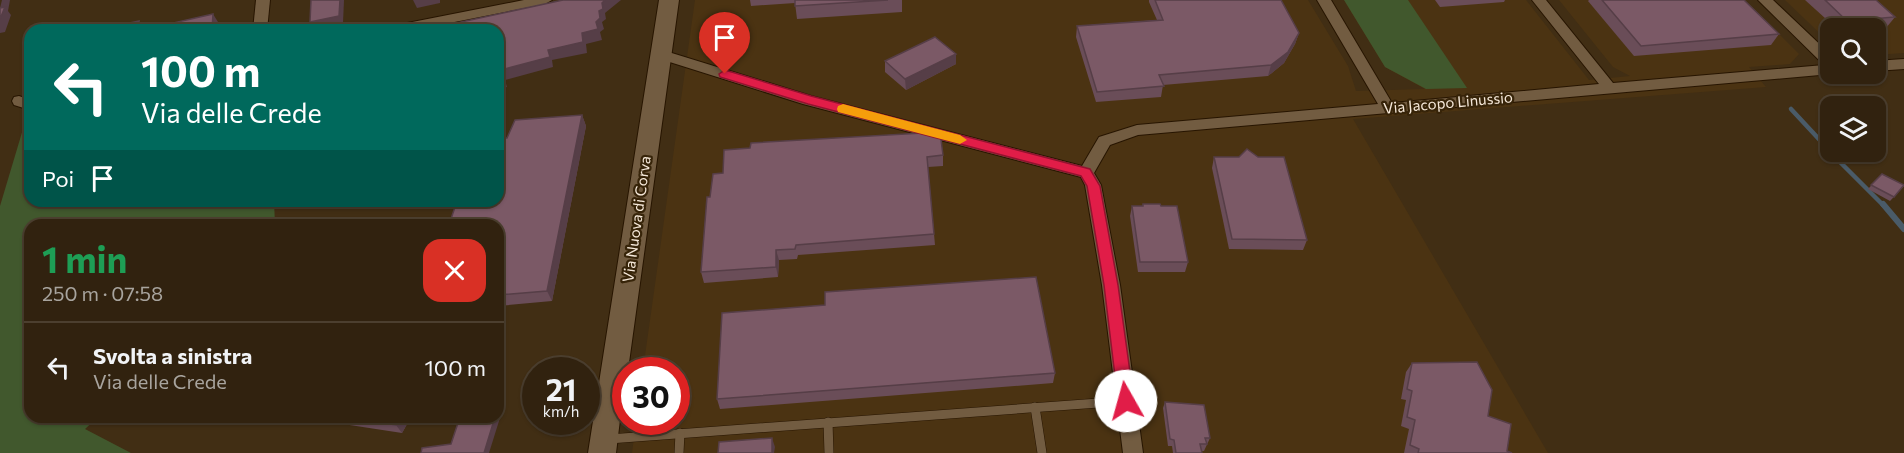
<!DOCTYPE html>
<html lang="it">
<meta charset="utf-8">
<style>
body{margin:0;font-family:Commissioner,sans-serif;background:#392a18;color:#f1f3f6;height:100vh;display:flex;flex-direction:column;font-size:22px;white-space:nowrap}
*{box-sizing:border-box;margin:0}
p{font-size:20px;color:#a8a49e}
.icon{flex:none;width:33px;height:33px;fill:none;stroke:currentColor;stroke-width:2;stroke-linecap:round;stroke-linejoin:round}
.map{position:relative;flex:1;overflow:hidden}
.sheet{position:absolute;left:24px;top:219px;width:480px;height:204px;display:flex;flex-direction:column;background:#31220f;border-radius:18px;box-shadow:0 2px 4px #0004,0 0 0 2px #4c3f2f}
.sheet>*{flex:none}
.top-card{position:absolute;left:24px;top:24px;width:480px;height:183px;border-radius:18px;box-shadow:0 2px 4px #0004,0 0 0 2px #4c3f2f;background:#00695c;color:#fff;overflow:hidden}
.controls{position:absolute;left:1820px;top:18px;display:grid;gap:12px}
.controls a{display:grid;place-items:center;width:66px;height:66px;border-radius:12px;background:#31220f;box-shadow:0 2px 4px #0004,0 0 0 2px #4c3f2f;font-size:30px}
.speed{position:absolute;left:522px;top:357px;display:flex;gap:12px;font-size:30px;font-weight:700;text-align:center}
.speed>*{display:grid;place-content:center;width:78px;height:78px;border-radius:50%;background:#31220f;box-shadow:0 2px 4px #0004,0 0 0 2px #4c3f2f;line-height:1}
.speed small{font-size:15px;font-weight:400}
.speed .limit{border:9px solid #d22;background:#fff;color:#111}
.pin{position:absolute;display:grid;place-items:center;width:51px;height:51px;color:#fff;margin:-62px -26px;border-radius:50% 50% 50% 0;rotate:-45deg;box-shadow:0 0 6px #0007}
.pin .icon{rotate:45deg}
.me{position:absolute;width:66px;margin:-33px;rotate:353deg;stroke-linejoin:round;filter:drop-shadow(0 0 4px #0008)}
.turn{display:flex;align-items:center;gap:21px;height:126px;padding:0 18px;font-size:27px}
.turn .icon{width:78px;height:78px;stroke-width:2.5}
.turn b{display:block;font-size:42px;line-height:51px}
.then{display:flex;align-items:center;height:57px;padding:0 18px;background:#0003;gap:12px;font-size:22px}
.round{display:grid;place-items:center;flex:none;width:63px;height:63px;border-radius:18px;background:#392a18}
.headline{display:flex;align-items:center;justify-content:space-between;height:102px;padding:0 18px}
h1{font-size:36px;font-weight:700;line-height:45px;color:#1e9e55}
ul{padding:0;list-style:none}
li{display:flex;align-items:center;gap:18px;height:90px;padding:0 18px;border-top:2px solid #4c3f2f}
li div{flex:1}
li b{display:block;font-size:22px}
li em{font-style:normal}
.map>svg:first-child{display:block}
</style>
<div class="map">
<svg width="1904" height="453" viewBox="0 0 1904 453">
<rect width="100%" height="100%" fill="#412e14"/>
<!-- built -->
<g fill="#4b3312">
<polygon points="695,0 1308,0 1348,66 1356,91 1425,89 1385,67 1344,0 1526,0 1589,80 1630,76 1613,67 1559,0 1745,0 1799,54 1790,64 1749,67 1766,87 1353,119 1548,453 632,453 636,422 676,422 676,370 643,370"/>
<polygon points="1785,0 1904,0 1904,53 1875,55 1875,28 1830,28 1830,43"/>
</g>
<!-- green -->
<g fill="#41582d">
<polygon points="1344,0 1408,0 1467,88 1426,89 1385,67"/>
<polygon points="30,118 30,201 274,201 275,225 30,225 30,417 98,417 85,429 131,453 0,453 0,206 26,119"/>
</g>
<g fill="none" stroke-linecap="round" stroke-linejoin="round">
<!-- stream-far1 -->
<g stroke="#4a5b68" stroke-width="4.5">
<polyline points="1791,109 1830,151"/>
<polyline points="1830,152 1884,206"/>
</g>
<!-- stream -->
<polyline stroke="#4a5b68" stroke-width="6" points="1883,204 1904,229"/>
<!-- service casing -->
<g stroke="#271500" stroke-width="10">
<g id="service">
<polyline points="1035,407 1042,453"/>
<polyline points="828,422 829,453"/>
<polyline points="609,439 1126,401"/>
<polyline points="679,453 680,433"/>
</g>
</g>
<!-- minor casing -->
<g stroke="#271500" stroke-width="2">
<g id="minor">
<polygon points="256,0 270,0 267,30 253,30"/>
<polygon points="524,0 552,0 545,4 414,30 385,30 392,26"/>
<polygon points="1317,0 1331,0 1392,103 1599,84 1532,0 1546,0 1613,83 1824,65 1758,0 1773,0 1830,54 1831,74 1138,135 1110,145 1094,173 1101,185 1120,285 1143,453 1123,453 1102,285 1085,185 1081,177 803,104 657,58 655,55 662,50 811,96 1082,166 1099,137 1137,125 1378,104"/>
<polygon points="1904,59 1904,69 1875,71 1875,61"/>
<polygon points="19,96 30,100 30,110 14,105 12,101 14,97"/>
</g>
</g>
<!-- secondary casing -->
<g stroke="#271500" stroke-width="2">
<polygon id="secondary" points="659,0 679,0 628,370 626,370 616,453 588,453"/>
</g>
<!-- service -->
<use href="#service" stroke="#725c41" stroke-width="9"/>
<!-- minor -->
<use href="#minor" fill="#725c41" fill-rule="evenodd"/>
<!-- secondary -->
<use href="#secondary" fill="#725c41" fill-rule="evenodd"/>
</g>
<!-- wall -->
<g fill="#6a4d58">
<polygon points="750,0 902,0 902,12 797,19 795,3 751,6"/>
<polygon points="1149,0 1281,0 1299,33 1295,44 1284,63 1268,76 1163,85 1161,97 1096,102 1076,37 1077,26 1157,20 1149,2"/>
<polygon points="1435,0 1505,0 1504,2 1440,7"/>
<polygon points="1589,0 1744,0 1779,34 1771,45 1634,56 1588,1"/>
<polygon points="1805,0 1876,0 1895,17 1886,28 1836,28"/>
<polygon points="885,61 956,64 906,90 885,72"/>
<polygon points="582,115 586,126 552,301 498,306 498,225 507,138"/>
<polygon points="943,155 943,166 928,167 935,245 798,255 797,259 779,260 778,277 704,283 701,272 710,197 723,173"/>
<polygon points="1214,157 1307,240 1303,250 1229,249 1212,168"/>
<polygon points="1882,174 1904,186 1890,201 1868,189"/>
<polygon points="1143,204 1188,262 1185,272 1138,272 1130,216 1132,206 1142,206"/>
<polygon points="1412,363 1488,416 1507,451 1512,453 1404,453 1409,429 1401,426 1406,400 1401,399 1406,372"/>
<polygon points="1055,373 1053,383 720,409 717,399"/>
<polygon points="1165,402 1210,438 1204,451 1201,451 1202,453 1173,453 1172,446 1168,446 1163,408"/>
<polygon points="322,417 411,417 402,433 330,422 327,418"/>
</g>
<!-- shaded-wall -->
<g fill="#563e47">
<polygon points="2,0 10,0 8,11 11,15 5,32 0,33 0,8"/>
<polygon points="340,0 344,0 343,23 315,29 310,22"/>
<polygon points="413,0 440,0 440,3 417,8"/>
<polygon points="605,0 621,0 605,13 606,19 602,22 604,29 600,32 602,40 586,44 587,53 552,60 553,67 505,80 507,87 498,89 498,78 501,70 548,50 582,33 596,22 602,3"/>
<polygon points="213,14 218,22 217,30 212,30"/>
<polygon points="139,21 145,30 137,30"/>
<polygon points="1299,33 1295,44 1284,63 1268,76 1271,65"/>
<polygon points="956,54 956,64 906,90 905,79"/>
<polygon points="582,115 586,126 552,301 547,291"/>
<polygon points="776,250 779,260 778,277 776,267"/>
<polygon points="501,399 504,405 489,453 484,453 495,417 498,417 498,408"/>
<polygon points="400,417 411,417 402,433 396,425"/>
<polygon points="772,438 775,447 774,453 772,453"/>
</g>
<!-- building -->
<g fill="#7b5966" stroke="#563e47" stroke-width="1.5">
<polygon points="311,0 340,0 339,16 310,22"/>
<polygon points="563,0 605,0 602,3 603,9 599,11 600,18 596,22 598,29 582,33 583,42 548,50 550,57 501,70 502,77 498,78 498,30 424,30"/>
<polygon points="795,0 888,0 795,6"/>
<polygon points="1155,0 1281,0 1299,33 1288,52 1271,65 1159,75 1164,86 1097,92 1077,26 1163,20"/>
<polygon points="1602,0 1744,0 1779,34 1641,46"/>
<polygon points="1825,0 1876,0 1895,17 1847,21"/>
<polygon points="5,7 0,19 0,8"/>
<polygon points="213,14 212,30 172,30 173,23"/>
<polygon points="139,21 137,30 97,30"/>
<polygon points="935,37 956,54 905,79 885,61"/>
<polygon points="582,115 547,291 498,295 498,225 449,225 457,201 498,201 498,138 507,138 515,120"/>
<polygon points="940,132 943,155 927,157 934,234 796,245 795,249 776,250 776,267 701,272 707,197 710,197 713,174 723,173 724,150 750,148 751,143"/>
<polygon points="1247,149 1258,157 1284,157 1307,240 1232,239 1214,157 1239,157"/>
<polygon points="1882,174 1904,185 1894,197 1871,185"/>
<polygon points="1143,204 1160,204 1161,206 1177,206 1188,262 1140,262 1132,206 1143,206"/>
<polygon points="1036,277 1055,373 717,399 722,313 825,305 825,292"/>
<polygon points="1477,362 1492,390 1488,416 1511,424 1507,451 1512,453 1418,453 1419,449 1410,445 1415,420 1407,417 1412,391 1407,389 1412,363"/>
<polygon points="501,399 498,408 498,400"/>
<polygon points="1165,402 1204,405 1210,438 1205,438 1207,444 1200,444 1202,453 1176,453 1174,440 1170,439"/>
<polygon points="345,417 400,417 396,425"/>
<polygon points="460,417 495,417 484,453 421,453 422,448 451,444"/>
<polygon points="772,438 772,453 718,453 719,442"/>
</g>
<!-- route -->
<polygon fill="#e11d48" stroke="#92132f" stroke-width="1.5" points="725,70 811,96 1090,169 1100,186 1118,285 1134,401 1132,405 1126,407 1121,405 1118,401 1104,285 1087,186 1081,176 808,104 720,77 719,74"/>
<!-- slow -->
<polygon fill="#f59e0b" points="843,104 960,135 967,140 960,144 838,112 837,109 838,106"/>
<g text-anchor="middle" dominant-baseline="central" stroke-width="4.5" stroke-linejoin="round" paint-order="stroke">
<!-- street labels -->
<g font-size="15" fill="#f6e9da" stroke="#372409">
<text transform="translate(1448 102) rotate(-5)">Via Jacopo Linussio</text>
<text transform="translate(636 219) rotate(-82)">Via Nuova di Corva</text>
</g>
</g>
</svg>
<div class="controls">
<a><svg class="icon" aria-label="search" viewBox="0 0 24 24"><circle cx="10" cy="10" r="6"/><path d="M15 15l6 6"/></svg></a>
<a><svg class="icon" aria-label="layers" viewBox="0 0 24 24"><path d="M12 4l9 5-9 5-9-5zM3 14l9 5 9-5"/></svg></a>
</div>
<div class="speed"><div>21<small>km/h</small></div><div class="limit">30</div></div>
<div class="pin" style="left:725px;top:74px;background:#d93025"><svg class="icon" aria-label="arrive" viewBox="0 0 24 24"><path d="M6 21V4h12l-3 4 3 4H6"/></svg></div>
<svg class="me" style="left:1126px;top:401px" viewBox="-20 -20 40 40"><circle r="19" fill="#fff"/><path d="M0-13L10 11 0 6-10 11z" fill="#e11d48"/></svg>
<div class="top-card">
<div class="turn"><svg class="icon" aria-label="left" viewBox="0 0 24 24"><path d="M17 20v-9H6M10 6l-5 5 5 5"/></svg><div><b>100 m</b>Via delle Crede</div></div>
<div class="then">Poi<svg class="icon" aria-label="arrive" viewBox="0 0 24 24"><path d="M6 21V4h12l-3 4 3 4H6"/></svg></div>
</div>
<section class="sheet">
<div class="headline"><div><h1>1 min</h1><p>250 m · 07:58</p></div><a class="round" style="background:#d93025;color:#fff"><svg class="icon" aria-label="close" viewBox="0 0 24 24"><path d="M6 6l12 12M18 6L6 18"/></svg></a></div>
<ul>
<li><svg class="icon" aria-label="left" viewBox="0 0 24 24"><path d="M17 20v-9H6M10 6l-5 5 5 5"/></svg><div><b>Svolta a sinistra</b><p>Via delle Crede</p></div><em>100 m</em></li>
</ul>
</section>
</div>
